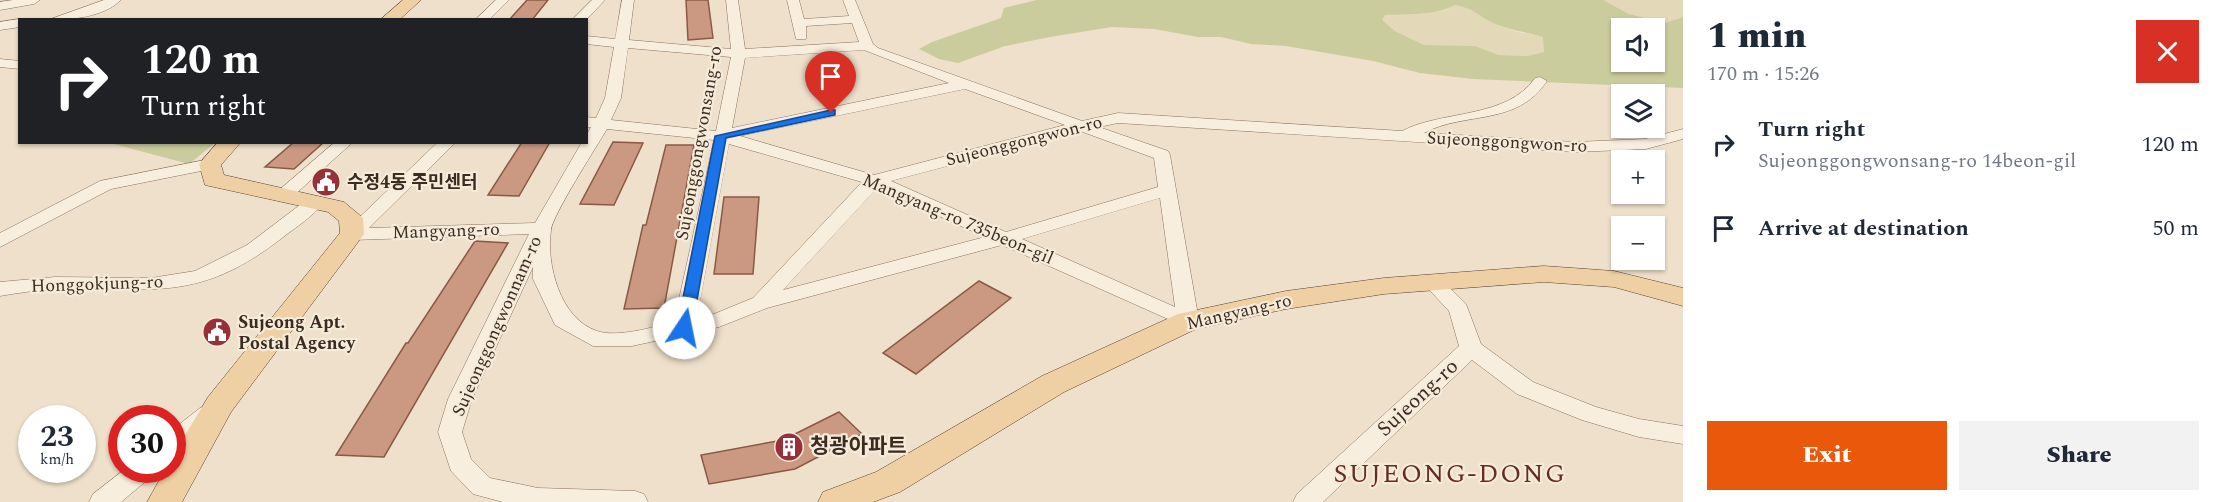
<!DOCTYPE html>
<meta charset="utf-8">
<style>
body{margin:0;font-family:Spectral,"Noto Sans KR",serif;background:#f2f2f3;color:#1f2937;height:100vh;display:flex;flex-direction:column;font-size:22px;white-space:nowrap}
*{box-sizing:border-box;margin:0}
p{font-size:20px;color:#747a83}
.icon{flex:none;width:33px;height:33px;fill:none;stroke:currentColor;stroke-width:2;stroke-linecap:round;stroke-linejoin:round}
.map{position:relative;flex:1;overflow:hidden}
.sheet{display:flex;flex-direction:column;background:#fff;width:540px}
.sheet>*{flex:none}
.banner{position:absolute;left:18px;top:18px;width:570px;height:126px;border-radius:0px;box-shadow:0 2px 4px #0004;background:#202124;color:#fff;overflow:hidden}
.buttons{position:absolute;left:1611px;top:18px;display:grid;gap:12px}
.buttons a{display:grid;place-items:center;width:54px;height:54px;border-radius:0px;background:#fff;box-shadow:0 2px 4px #0004;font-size:30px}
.speed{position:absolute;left:18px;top:405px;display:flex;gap:12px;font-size:30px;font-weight:700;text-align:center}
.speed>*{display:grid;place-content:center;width:78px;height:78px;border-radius:50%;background:#fff;box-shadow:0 2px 4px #0004;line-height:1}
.speed small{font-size:15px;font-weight:400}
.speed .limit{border:9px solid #d22;background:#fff;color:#111}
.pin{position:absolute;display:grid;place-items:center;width:51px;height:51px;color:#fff;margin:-62px -26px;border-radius:50% 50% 50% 0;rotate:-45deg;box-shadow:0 0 6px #0007}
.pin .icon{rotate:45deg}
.me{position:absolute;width:66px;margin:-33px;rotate:11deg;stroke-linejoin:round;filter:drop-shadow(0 0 4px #0008)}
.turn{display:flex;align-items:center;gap:21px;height:126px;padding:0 24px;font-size:27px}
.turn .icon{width:78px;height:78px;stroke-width:2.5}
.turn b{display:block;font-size:42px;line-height:51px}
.round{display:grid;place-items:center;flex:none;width:63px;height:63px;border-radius:0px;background:#f2f2f3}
.headline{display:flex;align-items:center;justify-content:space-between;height:102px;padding:0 24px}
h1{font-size:36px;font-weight:800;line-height:45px}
.action{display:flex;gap:12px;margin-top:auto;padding:12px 24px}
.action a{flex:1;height:69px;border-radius:0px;background:#ea580c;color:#fff;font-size:24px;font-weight:800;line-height:69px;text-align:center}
.action a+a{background:#f2f2f3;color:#1f2937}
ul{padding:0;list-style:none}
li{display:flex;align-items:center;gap:18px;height:84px;padding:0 24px}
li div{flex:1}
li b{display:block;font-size:22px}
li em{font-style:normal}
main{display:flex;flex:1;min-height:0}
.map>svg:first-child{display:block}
</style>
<main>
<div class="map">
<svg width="1683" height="502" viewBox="0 0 1683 502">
<rect width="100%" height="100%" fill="#eee0ca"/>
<!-- farmland -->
<g fill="#e3d8b7">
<polygon points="1603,0 1683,0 1683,17 1665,23 1629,14"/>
<polygon points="1455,5 1473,8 1491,22 1517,32 1544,37 1544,52 1527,56 1499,55 1475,46 1424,45 1395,31 1382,20 1385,15 1422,14 1446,10"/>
</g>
<!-- green -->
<g fill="#cbcc9d" fill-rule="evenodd">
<path d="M1037,0h566l26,14 36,9 18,-6v71l-210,-9 -53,-6 -47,-12 -87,-15 -35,-2 -30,-7h-23l-44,-8 -42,-2 -62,10 -45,9 -47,17 -19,-4 -20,-10 13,-7 69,-24 3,-10zM1455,5c20,4 22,10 38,18 16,7 34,9 50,14l1,15 -17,4 -28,-1 -24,-9 -51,-1 -29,-14 -13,-11 3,-5c23,-1 49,1 70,-10zM1622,28h32v34h-32z"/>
<polygon points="110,143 215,143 189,164"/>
</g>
<!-- building -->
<g fill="#cb9981" stroke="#895945" stroke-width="1.5">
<polygon points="527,0 548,0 532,20 509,20"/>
<polygon points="686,0 708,0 713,38 688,40"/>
<polygon points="294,142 324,142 294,169 265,167"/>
<polygon points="522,142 550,142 519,196 488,195"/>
<polygon points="613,142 643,143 614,205 580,204"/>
<polygon points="666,145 694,145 664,308 624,309 643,225 646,225"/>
<polygon points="724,197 759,197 753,274 714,274"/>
<polygon points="475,241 508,243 384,457 336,455 406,343 408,343"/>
<polygon points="979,281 1011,298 916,374 883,353"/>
<polygon points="839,412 862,434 795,469 709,484 701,455 783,440"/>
</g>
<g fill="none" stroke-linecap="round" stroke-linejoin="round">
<!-- minor casing -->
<g stroke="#8a725e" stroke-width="1">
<g id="minor">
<polygon points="13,0 40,0 34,4 0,10 0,2"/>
<path d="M104,0h17c-17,17 -50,20 -73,20z"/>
<polygon points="496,0 509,0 489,20 475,20"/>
<polygon points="592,0 605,0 586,20 572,20"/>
<path d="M622,0h12l-5,40 102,9 -5,-49h12l7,49 114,-7 -7,-19 -46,3v13h-10l-9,-39h12l5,19 45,-3 -6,-16h12l18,44 5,4 204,73 36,-8 284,18c40,-21 105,-12 133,-53l5,-1 7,4c-30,46 -83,30 -123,52l151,9 70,-3 38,-10v10l-37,10 -71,3 -457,-29 -19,4 69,24 2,4 29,166 -3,5 -8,2 -186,-83 -235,63 -48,19 -87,19h-39l-38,-21 -22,-46v-12l-61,132 -10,33 9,27 19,19 48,10 97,3 9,3 4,8h-145l-30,-8 -22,-23 -13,-39 10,-33 81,-165 -177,6 -10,-6 96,-92h18l-87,86 166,-5 47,-81h4v-6l5,-9h-5v-10l10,1 9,-20 9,-51 -28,-3v-8l29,3zM628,48l103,9 -15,74 -105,-11 10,-22zM864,50l85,33 -217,45 13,-70zM965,89l100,36 -191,50 -134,-39zM607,129l107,11 -40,182c-20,5 -57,16 -77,9 -37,-12 -51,-67 -46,-101 1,-14 46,-84 56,-101zM1080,131l74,27 4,29 -152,45 -115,-51zM729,144l133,38 -109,116 -39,16 -17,4zM877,188l108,49 -202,53zM1160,198l15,109 -153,-68z"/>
<polygon points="20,19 20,27 0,30 0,22"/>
<polygon points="0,59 20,61 20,69 0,67"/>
<polygon points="335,142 353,142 290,199 278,199 275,195 278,191"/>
<polygon points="210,159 219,164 216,168 111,189 0,247 0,233 100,181"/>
<path d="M315,197l9,5c-10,14 -28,25 -42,36 -85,66 -130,49 -227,51 -18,1 -37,4 -55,7v-14l55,-5 96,1 44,-7 52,-26 62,-47z"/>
<polygon points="1431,275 1438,276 1466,304 1481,344 1533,382 1596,407 1639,419 1683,426 1683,444 1639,437 1582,420 1517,394 1472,360 1323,502 1293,502 1297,494 1459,346 1449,311 1421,281 1424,276"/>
<polygon points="208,405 216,408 220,414 216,420 181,451 172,453 172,430 200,408"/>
<polygon points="124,470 155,470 151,477 121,502 89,502 93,494"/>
</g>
</g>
<!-- major casing -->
<g stroke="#594032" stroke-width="1">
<g id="major">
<polygon points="403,0 421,0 399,20 380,20"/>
<polygon points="218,142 241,142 221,165 224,175 344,202 363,218 364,234 231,412 182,502 147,502 165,470 172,470 172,457 208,397 340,233 339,221 328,212 205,185 199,164"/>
<polygon points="1544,266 1614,271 1683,288 1683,306 1614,287 1544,282 1384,294 1286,309 1196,329 1064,392 900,492 873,502 818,502 823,492 876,472 1042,376 1178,314 1286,291 1384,278"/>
</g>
</g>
<!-- minor -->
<use href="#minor" fill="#f8eedd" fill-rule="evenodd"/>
<!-- major -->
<use href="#major" fill="#efd0a4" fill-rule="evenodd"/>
</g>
<!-- route -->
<polygon fill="#1a73e8" stroke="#114b97" stroke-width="1.5" points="831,110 835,110 835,115 726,138 692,328 690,331 679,331 677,328 715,136"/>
<!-- icons -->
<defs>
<g id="civic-disc" transform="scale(1.5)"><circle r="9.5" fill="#98303a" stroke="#f5ebd9"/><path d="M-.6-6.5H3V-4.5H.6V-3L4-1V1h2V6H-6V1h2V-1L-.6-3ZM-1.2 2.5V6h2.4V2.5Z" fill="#fff"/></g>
<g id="building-disc" transform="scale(1.5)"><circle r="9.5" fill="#98303a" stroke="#f5ebd9"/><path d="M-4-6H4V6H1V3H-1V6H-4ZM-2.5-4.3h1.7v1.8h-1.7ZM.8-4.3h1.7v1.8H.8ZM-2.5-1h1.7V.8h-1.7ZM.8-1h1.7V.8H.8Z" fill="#fff"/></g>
</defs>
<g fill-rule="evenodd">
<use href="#civic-disc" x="326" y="182"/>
<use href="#civic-disc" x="217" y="332"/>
<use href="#building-disc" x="789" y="447"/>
</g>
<g text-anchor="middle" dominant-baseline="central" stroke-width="4.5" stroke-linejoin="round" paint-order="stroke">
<!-- street labels -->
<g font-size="18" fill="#3b2b21" stroke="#f5ebd9">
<text transform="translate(1024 141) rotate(-14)">Sujeonggongwon-ro</text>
<text transform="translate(1507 142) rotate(3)">Sujeonggongwon-ro</text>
<text transform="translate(699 143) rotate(-80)">Sujeonggongwonsang-ro</text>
<text transform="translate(958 219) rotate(23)">Mangyang-ro 735beon-gil</text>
<text transform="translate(446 231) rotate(-2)">Mangyang-ro</text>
<text transform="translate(97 284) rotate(-2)">Honggokjung-ro</text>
<text transform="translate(1239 312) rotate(-13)">Mangyang-ro</text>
<text transform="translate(497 326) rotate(-66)">Sujeonggongwonnam-ro</text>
</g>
<!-- poi labels -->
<g font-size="18" font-weight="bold" fill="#3b2b21" stroke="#f5ebd9" text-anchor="start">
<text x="347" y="182">수정4동 주민센터</text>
<text x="238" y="322">Sujeong Apt.<tspan x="238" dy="21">Postal Agency</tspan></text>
</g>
<!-- near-street labels -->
<g font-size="21" fill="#3b2b21" stroke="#f5ebd9">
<text transform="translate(1418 398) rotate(-43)">Sujeong-ro</text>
</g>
<!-- near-poi labels -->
<g font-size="21" font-weight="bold" fill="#3b2b21" stroke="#f5ebd9" text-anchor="start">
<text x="810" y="447">청광아파트</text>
</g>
<!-- near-quarter labels -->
<g font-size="26" letter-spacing="1.5" fill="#672a22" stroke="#f5ebd9">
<text x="1450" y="474">SUJEONG-DONG</text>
</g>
</g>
</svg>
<div class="buttons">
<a><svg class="icon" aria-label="sound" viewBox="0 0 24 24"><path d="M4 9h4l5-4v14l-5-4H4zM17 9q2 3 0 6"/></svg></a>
<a><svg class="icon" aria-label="layers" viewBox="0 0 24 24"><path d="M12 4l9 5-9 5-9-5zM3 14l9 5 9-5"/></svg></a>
<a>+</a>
<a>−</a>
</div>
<div class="speed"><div>23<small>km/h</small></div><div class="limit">30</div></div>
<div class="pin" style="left:831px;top:113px;background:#d93025"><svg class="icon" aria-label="arrive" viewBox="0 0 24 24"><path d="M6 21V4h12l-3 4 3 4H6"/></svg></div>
<svg class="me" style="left:684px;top:328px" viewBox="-20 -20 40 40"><circle r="19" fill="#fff"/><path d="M0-13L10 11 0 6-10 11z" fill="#1a73e8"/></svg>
<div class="banner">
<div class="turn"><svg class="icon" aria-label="right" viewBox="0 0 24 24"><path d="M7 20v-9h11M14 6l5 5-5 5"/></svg><div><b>120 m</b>Turn right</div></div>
</div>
</div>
<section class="sheet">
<div class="headline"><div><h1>1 min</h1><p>170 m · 15:26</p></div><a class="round" style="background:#d93025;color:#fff"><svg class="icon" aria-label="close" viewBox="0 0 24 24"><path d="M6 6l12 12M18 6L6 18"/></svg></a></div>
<ul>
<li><svg class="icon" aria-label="right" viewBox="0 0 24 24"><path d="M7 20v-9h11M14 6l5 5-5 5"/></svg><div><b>Turn right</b><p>Sujeonggongwonsang-ro 14beon-gil</p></div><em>120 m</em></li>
<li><svg class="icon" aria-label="arrive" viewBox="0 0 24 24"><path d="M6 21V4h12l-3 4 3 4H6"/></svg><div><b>Arrive at destination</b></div><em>50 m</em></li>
</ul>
<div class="action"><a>Exit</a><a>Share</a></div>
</section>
</main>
